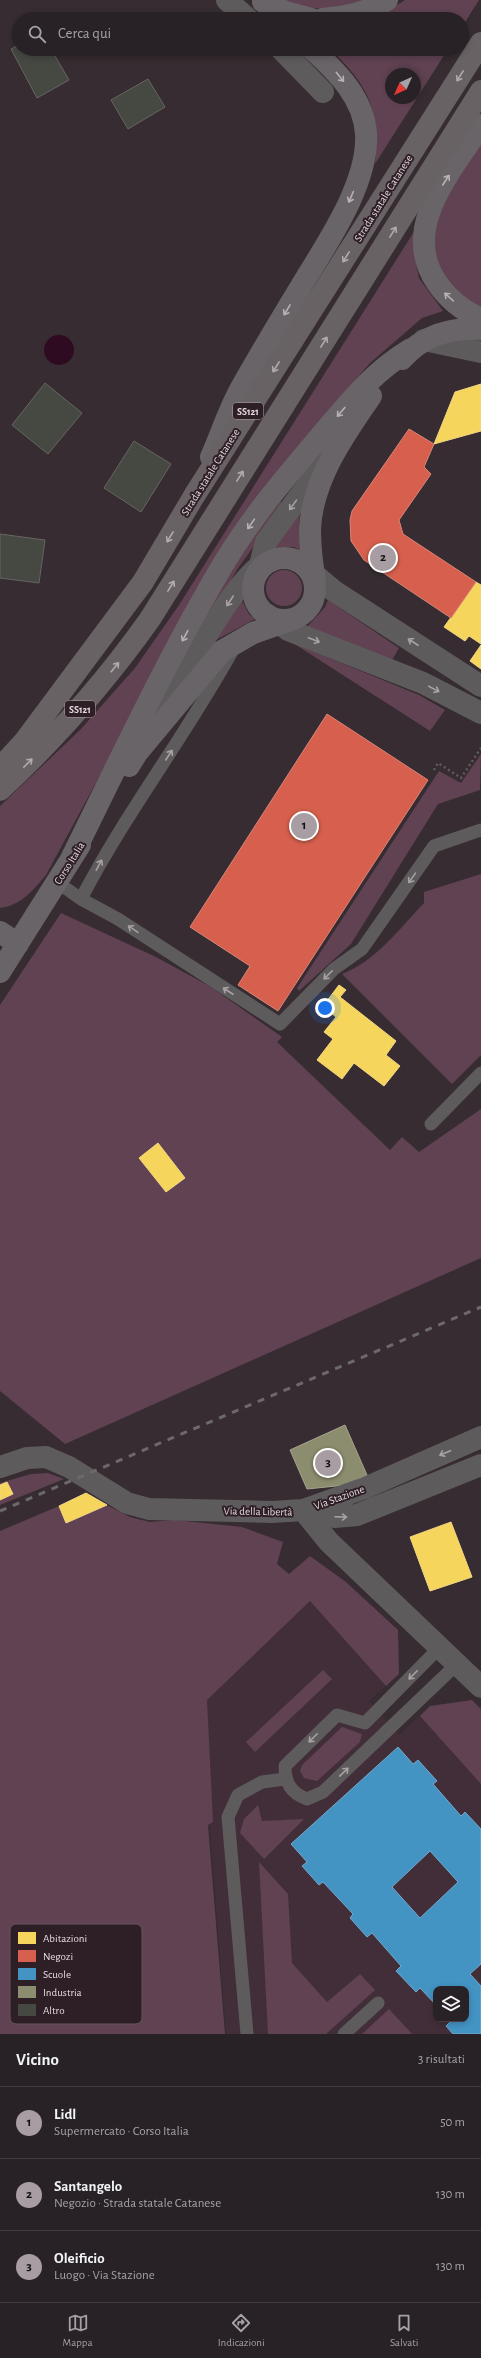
<!DOCTYPE html>
<html lang="it">
<head>
<meta charset="utf-8">
<style>
  :root { --surface:#282125; --page:#342e32; --text:#f1f3f6; --muted:#a5a3a7; --line:#443e42; --accent:#a89da3 }
  body { margin:0; font-family:"Alegreya Sans",sans-serif; background:var(--page); color:var(--text) }
  .controls { position:absolute; right:12px; bottom:12px; display:grid; overflow:hidden; border-radius:8px; box-shadow:0 2px 6px #0003 }
  .controls button { width:36px; height:36px; display:grid; place-items:center; padding:0; border:0; border-bottom:1px solid var(--line); background:var(--surface); color:var(--text); font:20px sans-serif }
  .compass { position:absolute; left:385px; top:68px; width:36px; height:36px; border-radius:50%; background:var(--surface); box-shadow:0 2px 6px #0003; rotate:225deg }
  .you { position:absolute; left:325px; top:1008px; width:14px; height:14px; margin:-10px; border:3px solid #fff; border-radius:50%; background:#1a73e8; box-shadow:0 0 0 6px #1a73e833 }
  .badge { display:grid; place-items:center; width:26px; height:26px; border-radius:50%; background:var(--accent); color:#111; font-size:13px; font-weight:700 }
  .pin { position:absolute; translate:-50% -50%; border:2px solid #fff; box-shadow:0 1px 4px #0006 }
  .list { margin:0; padding:0; list-style:none }
  h2 { display:flex; justify-content:space-between; align-items:center; height:52px; margin:0; padding:0 16px; font-size:17px }
  h2 small { font-size:13px; font-weight:400; color:var(--muted) }
  .list li { display:grid; grid-template-columns:26px 1fr auto; gap:12px; align-items:center; box-sizing:border-box; height:72px; padding:0 16px; border-top:1px solid var(--line) }
  .list b { display:block; font-size:15px; white-space:nowrap }
  .list p { margin:0; font-size:13px; white-space:nowrap; color:var(--muted) }
  .list em { font-size:13px; font-style:normal; color:var(--muted) }
  .icon { flex:none; width:22px; height:22px; fill:none; stroke:currentColor; stroke-width:2; stroke-linecap:round; stroke-linejoin:round }
  .map { position:relative; flex:none; width:481px; height:2034px; overflow:hidden }
  .search { position:absolute; background:var(--surface); box-shadow:0 2px 6px #0003; left:12px; right:12px; top:12px; height:44px; display:flex; align-items:center; gap:10px; box-sizing:border-box; padding:0 14px; border-radius:22px; color:var(--muted); font-size:15px }
  .sheet { height:268px; background:var(--surface) }
  nav { display:flex; justify-content:space-around; align-items:center; box-sizing:border-box; height:56px; border-top:1px solid var(--line); background:var(--surface); font-size:11px; color:var(--muted) }
  nav a { display:grid; justify-items:center; gap:2px }
  nav .on { color:var(--accent) }
  .map>svg:first-child { display:block }
  .built { fill:#422e39; fill-rule:evenodd }
  .green { fill:#604252; fill-rule:evenodd }
  .water { fill:#2f0b21 }
  .homes { fill:#f6d55c; stroke:#f1d684 }
  .shops { fill:#d6604d; stroke:#da8579 }
  .schools { fill:#4393c3; stroke:#74a8cc; fill-rule:evenodd }
  .industry { fill:#8c8c6e; stroke:#a7a390 }
  .building { fill:#464842; stroke:#676564 }
  .lines { fill:none; stroke-linecap:round; stroke-linejoin:round }
  .path { stroke:#605c5e; stroke-width:2.5; stroke-dasharray:2 3; stroke-linecap:butt }
  .service { stroke:#5e5b5c; stroke-width:13 }
  .minor { stroke:#5e5b5c; stroke-width:22 }
  .tertiary { stroke:#5e5b5c; stroke-width:22 }
  .secondary { stroke:#696467; stroke-width:22 }
  .primary { stroke:#686265; stroke-width:22 }
  .rail { stroke:#6d686b; stroke-width:3; stroke-dasharray:7 7; stroke-linecap:butt }
  .oneway { stroke:#b3aaaf }
  .oneway2 { stroke:#bab1b6 }
  .oneway3 { stroke:#a8a1a5 }
  .labels { text-anchor:middle; stroke-width:4; stroke-linejoin:round; paint-order:stroke }
  .shield { fill:#2e1f27; stroke:#aea2a8; stroke-width:1 }
  .shield-label { font-size:10px; font-weight:bold; fill:#e5dae0 }
  .street-label { font-size:11px; fill:#e5dae0; stroke:#2e1f27 }
  .key { fill:#2e1f27; stroke:#65575e; stroke-width:1 }
  .key-label { font-size:11px; fill:#e5dae0 }
</style>
</head>
<body>
<div class="map">
<svg width="481" height="2034" viewBox="0 0 481 2034">
  <rect width="100%" height="100%" fill="#362c31"/>
  <!-- built -->
  <path class="built" d="M 310,1556 L 346,1582 L 398,1630 L 399,1674 L 369,1701 L 399,1735 L 430,1706 L 472,1700 L 481,1709 L 481,2034 L 226,2034 L 200,1703 ZM 436,1989 L 466,1989 L 466,2019 L 436,2019 Z"/>
  <!-- green -->
  <path class="green" d="M 285,0 L 370,0 C 343,8 311,14 285,0 Z
    M 405,0 L 479,0 L 462,27 L 462,19 L 375,19 Z
    M 330,49 L 448,49 L 375,164 C 380,109 369,86 330,49 ZM 391,74 L 415,74 L 415,98 L 391,98 Z
    M 481,144 L 481,307 C 438,288 422,245 442,203 C 452,182 468,163 481,144 Z
    M 415,230 L 415,259 L 419,278 L 443,311 L 422,318 L 370,363 L 319,422 L 223,548 L 46,875 C 32,891 22,905 0,908 L 0,806 L 80,730 L 135,668 L 179,605 Z
    M 281,501 L 282,508 L 238,568 L 206,625 L 201,622 L 231,564 Z
    M 300,511 L 299,525 L 303,552 L 294,547 L 272,548 Z
    M266 588a18 18 0 1 1 36 0a18 18 0 1 1-36 0Z
    M 241,599 L 249,614 L 255,619 L 216,640 Z
    M 328,600 L 399,648 L 391,662 L 306,628 L 325,607 Z
    M 293,643 L 419,695 L 445,710 L 430,731 Z
    M 481,754 L 480,790 L 438,804 L 351,944 L 299,991 L 297,988 L 439,771 L 461,783 Z
    M 481,874 L 481,1055 L 452,1084 L 342,974 C 376,961 400,928 424,903 L 424,892 Z
    M 61,913 L 156,957 L 211,987 L 282,1037 L 277,1042 L 390,1150 L 402,1137 L 419,1152 L 481,1109 L 481,1258 L 65,1444 L 0,1391 L 0,1005 Z
    M 48,1473 L 64,1479 L 0,1505 L 0,1483 L 31,1474 Z
    M 107,1505 L 130,1517 L 150,1522 L 175,1520 L 242,1527 L 283,1542 L 277,1564 L 289,1574 L 310,1556 L 346,1582 L 398,1630 L 399,1674 L 386,1686 L 310,1601 L 207,1700 L 213,1822 L 208,1825 L 225,2034 L 0,2034 L 0,1531 L 59,1506 L 66,1522 Z
    M 323,1670 L 332,1679 L 255,1752 L 246,1742 Z
    M 472,1700 L 481,1709 L 481,1784 L 420,1716 L 430,1706 Z
    M 342,1727 L 362,1734 L 360,1742 L 317,1781 L 304,1778 L 300,1771 L 302,1765 Z
    M 258,1805 L 262,1821 L 304,1819 L 264,1859 L 240,1833 L 244,1819 Z
    M 259,1862 L 288,1894 L 292,1963 L 327,2002 L 360,1974 L 375,1990 L 326,2034 L 268,2034 Z
    M 389,2009 L 412,2034 L 362,2034 Z"/>
  <!-- water -->
  <path class="water" d="M44 350a15 15 0 1 1 30 0a15 15 0 1 1-30 0Z"/>
  <!-- homes -->
  <path class="homes" d="M 481,384 L 481,431 L 434,444 L 455,392 Z
    M 476,582 L 481,585 L 481,644 L 469,636 L 465,641 L 444,627 Z
    M 481,645 L 481,669 L 470,661 Z
    M 339,985 L 346,990 L 340,997 L 396,1041 L 386,1055 L 400,1066 L 384,1086 L 354,1063 L 342,1079 L 317,1060 L 333,1039 L 324,1032 L 336,1017 L 323,1006 Z
    M 158,1143 L 185,1178 L 166,1192 L 139,1158 Z
    M 7,1482 L 13,1494 L 0,1500 L 0,1485 Z
    M 86,1493 L 107,1505 L 66,1523 L 59,1506 Z
    M 451,1522 L 472,1577 L 430,1591 L 410,1537 Z"/>
  <!-- shops -->
  <path class="shops" d="M 409,429 L 434,444 L 424,467 L 431,474 L 399,520 L 403,534 L 476,582 L 451,618 L 364,560 L 351,541 L 350,520 L 352,511 Z
    M 327,714 L 428,780 L 278,1011 L 238,985 L 250,966 L 190,927 Z"/>
  <!-- schools -->
  <path class="schools" d="M 398,1747 L 413,1764 L 418,1760 L 437,1781 L 433,1784 L 461,1816 L 465,1812 L 481,1829 L 481,1964 L 470,1974 L 481,1986 L 481,2034 L 453,2034 L 446,2026 L 451,2021 L 449,2019 L 466,2019 L 466,1989 L 436,1989 L 436,2005 L 420,1988 L 416,1992 L 396,1971 L 401,1966 L 372,1933 L 367,1937 L 350,1918 L 353,1914 L 323,1882 L 319,1885 L 302,1866 L 307,1862 L 291,1844 ZM 430,1851 L 458,1882 L 420,1918 L 392,1887 Z"/>
  <!-- industry -->
  <path class="industry" d="M 345,1425 L 367,1475 L 346,1485 L 307,1489 L 290,1450 Z"/>
  <!-- building -->
  <path class="building" d="M 19,45 L 19,49 L 51,49 L 69,80 L 37,98 L 11,49 Z
    M 148,79 L 165,107 L 128,129 L 111,100 Z
    M 45,383 L 82,413 L 48,454 L 12,425 Z
    M 134,441 L 171,464 L 141,512 L 104,488 Z
    M 0,534 L 45,540 L 39,583 L 0,578 Z"/>
  <g class="lines">
    <!-- path -->
    <path class="path" d="M 434,770 L 438,763 L 461,778 L 481,748"/>
    <!-- service -->
    <path class="service" d="M 57,882 L 81,899 L 118,919 L 280,1024 L 334,969 L 362,949 L 434,846 L 481,830
      M 81,899 C 126,812 187,734 234,648
      M 431,1124 L 481,1073
      M 440,1647 L 365,1723 L 337,1715 L 285,1766 C 285,1783 291,1793 307,1799 L 323,1792 L 457,1664
      M 247,2034 L 228,1817 L 238,1795 L 262,1782 L 285,1779
      M 344,2034 L 378,2003"/>
    <!-- minor -->
    <path class="minor" d="M 227,0 L 248,19
      M 281,49 L 323,92
      M 424,340 L 481,352"/>
    <!-- tertiary -->
    <path class="tertiary" d="M 309,570 L 334,591 L 481,686
      M 258,572 L 266,542 L 326,460
      M 268,615 L 288,630 L 423,683 L 481,713
      M 160,715 C 178,685 237,574 265,563
      M 0,1467 L 27,1458 L 46,1457 L 69,1467 L 127,1503 L 149,1509 L 272,1512 L 303,1510 L 329,1542 L 481,1687
      M 303,1510 L 365,1488 L 481,1437
      M 304,1511 L 335,1517 L 357,1515 L 481,1465"/>
    <!-- secondary -->
    <path class="secondary" d="M 263,2 L 286,12 L 312,19
      M 322,19 C 346,17 367,13 387,0
      M 481,125 C 452,171 399,228 437,283 C 448,299 463,311 481,319
      M 402,359 C 422,336 451,327 481,329
      M 211,457 C 221,435 229,409 241,388 C 260,354 280,321 300,288 C 325,246 369,184 366,134 C 364,98 337,72 312,49
      M253 589a31 31 0 1 1 62 0a31 31 0 1 1-62 0Z
      M 315,581 C 312,564 310,546 310,529 C 312,480 344,435 371,396
      M 129,766 L 137,753 L 222,651 L 253,633 L 293,619
      M 72,857 C 121,758 168,657 224,563 C 251,518 285,478 318,439 C 348,404 371,373 411,349
      M 0,932 L 18,944
      M 0,972 L 80,845"/>
    <!-- primary -->
    <path class="primary" d="M 0,768 L 24,742 L 143,582 L 194,496 L 481,43
      M 0,790 C 56,738 106,681 150,619 L 481,91"/>
    <!-- rail -->
    <path class="rail" d="M 0,1511 L 481,1307"/>
  </g>
  <!-- one-way arrows -->
  <defs><path id="oneway-shaft" d="M-6 0H5M1.5-3L5.5 0L1.5 3" fill="none" stroke-width="1.6" stroke-linecap="round" stroke-linejoin="round"/></defs>
  <g class="oneway">
    <use href="#oneway-shaft" transform="translate(460 76) rotate(122)"/>
    <use href="#oneway-shaft" transform="translate(393 232) rotate(-58)"/>
    <use href="#oneway-shaft" transform="translate(346 257) rotate(122)"/>
    <use href="#oneway-shaft" transform="translate(324 342) rotate(-58)"/>
    <use href="#oneway-shaft" transform="translate(276 367) rotate(122)"/>
    <use href="#oneway-shaft" transform="translate(240 476) rotate(-58)"/>
    <use href="#oneway-shaft" transform="translate(170 537) rotate(121)"/>
    <use href="#oneway-shaft" transform="translate(171 586) rotate(-58)"/>
    <use href="#oneway-shaft" transform="translate(115 667) rotate(-51)"/>
    <use href="#oneway-shaft" transform="translate(28 763) rotate(-45)"/>
  </g>
  <g class="oneway2">
    <use href="#oneway-shaft" transform="translate(340 77) rotate(51)"/>
    <use href="#oneway-shaft" transform="translate(446 180) rotate(-57)"/>
    <use href="#oneway-shaft" transform="translate(351 197) rotate(113)"/>
    <use href="#oneway-shaft" transform="translate(449 297) rotate(-138)"/>
    <use href="#oneway-shaft" transform="translate(287 310) rotate(121)"/>
    <use href="#oneway-shaft" transform="translate(341 412) rotate(130)"/>
    <use href="#oneway-shaft" transform="translate(251 524) rotate(125)"/>
    <use href="#oneway-shaft" transform="translate(185 636) rotate(118)"/>
  </g>
  <g class="oneway3">
    <use href="#oneway-shaft" transform="translate(293 505) rotate(126)"/>
    <use href="#oneway-shaft" transform="translate(230 601) rotate(123)"/>
    <use href="#oneway-shaft" transform="translate(314 640) rotate(21)"/>
    <use href="#oneway-shaft" transform="translate(413 642) rotate(-147)"/>
    <use href="#oneway-shaft" transform="translate(434 689) rotate(28)"/>
    <use href="#oneway-shaft" transform="translate(169 755) rotate(-57)"/>
    <use href="#oneway-shaft" transform="translate(99 865) rotate(-62)"/>
    <use href="#oneway-shaft" transform="translate(412 878) rotate(125)"/>
    <use href="#oneway-shaft" transform="translate(133 929) rotate(-146)"/>
    <use href="#oneway-shaft" transform="translate(328 975) rotate(135)"/>
    <use href="#oneway-shaft" transform="translate(228 991) rotate(-147)"/>
    <use href="#oneway-shaft" transform="translate(445 1453) rotate(157)"/>
    <use href="#oneway-shaft" transform="translate(341 1517) rotate(2)"/>
    <use href="#oneway-shaft" transform="translate(413 1675) rotate(135)"/>
    <use href="#oneway-shaft" transform="translate(313 1738) rotate(135)"/>
    <use href="#oneway-shaft" transform="translate(344 1772) rotate(-44)"/>
  </g>
  <g class="labels">
    <!-- shield labels -->
    <g class="shield">
      <rect x="233" y="403" width="30" height="16" rx="3"/>
      <rect x="65" y="701" width="30" height="16" rx="3"/>
    </g>
    <g class="shield-label">
      <text x="248" y="415">SS121</text>
      <text x="80" y="713">SS121</text>
    </g>
    <!-- street labels -->
    <g class="street-label">
      <text transform="translate(383 198) rotate(-58)" y="4">Strada statale Catanese</text>
      <text transform="translate(210 472) rotate(-58)" y="4">Strada statale Catanese</text>
      <text transform="translate(69 863) rotate(-58)" y="4">Corso Italia</text>
      <text transform="translate(339 1497) rotate(-20)" y="4">Via Stazione</text>
      <text transform="translate(258 1511) rotate(1)" y="4">Via della Libertà</text>
    </g>
  </g>
  <!-- legend -->
  <rect x="10" y="1924" width="132" height="100" rx="6" class="key"/>
  <rect x="18" y="1932" width="18" height="12" fill="#f6d55c"/>
  <rect x="18" y="1950" width="18" height="12" fill="#d6604d"/>
  <rect x="18" y="1968" width="18" height="12" fill="#4393c3"/>
  <rect x="18" y="1986" width="18" height="12" fill="#8c8c6e"/>
  <rect x="18" y="2004" width="18" height="12" fill="#464842"/>
  <g class="key-label">
    <text x="43" y="1942">Abitazioni</text>
    <text x="43" y="1960">Negozi</text>
    <text x="43" y="1978">Scuole</text>
    <text x="43" y="1996">Industria</text>
    <text x="43" y="2014">Altro</text>
  </g>
</svg>
<div class="controls">
<button><svg class="icon" aria-label="layers" viewBox="0 0 24 24"><path d="M12 4l9 5-9 5-9-5zM3 14l9 5 9-5"/></svg></button>
</div>
<svg class="compass" viewBox="-18 -18 36 36"><path d="M0-13l5 13h-10z" fill="#e53935"/><path d="M0 13l5-13h-10z" fill="#a5a3a7"/></svg>
<div class="you"></div>
<div class="pin badge" style="left:304px;top:826px">1</div>
<div class="pin badge" style="left:383px;top:558px">2</div>
<div class="pin badge" style="left:328px;top:1463px">3</div>
<div class="search"><svg class="icon" aria-label="search" viewBox="0 0 24 24"><circle cx="10" cy="10" r="6"/><path d="M15 15l6 6"/></svg>Cerca qui</div>
</div>
<section class="sheet">
<h2>Vicino<small>3 risultati</small></h2>
<ul class="list">
<li><span class="badge">1</span><div><b>Lidl</b><p>Supermercato · Corso Italia</p></div><em>50 m</em></li>
<li><span class="badge">2</span><div><b>Santangelo</b><p>Negozio · Strada statale Catanese</p></div><em>130 m</em></li>
<li><span class="badge">3</span><div><b>Oleificio</b><p>Luogo · Via Stazione</p></div><em>130 m</em></li>
</ul>
</section>
<nav>
<a class="on"><svg class="icon" aria-label="map" viewBox="0 0 24 24"><path d="M3 6l6-2 6 2 6-2v14l-6 2-6-2-6 2zM9 4v14M15 6v14"/></svg>Mappa</a>
<a><svg class="icon" aria-label="directions" viewBox="0 0 24 24"><path d="M12 3l9 9-9 9-9-9zM9 14v-3h6M13 9l2 2-2 2"/></svg>Indicazioni</a>
<a><svg class="icon" aria-label="saved" viewBox="0 0 24 24"><path d="M7 4h10v16l-5-4-5 4z"/></svg>Salvati</a>
</nav>
</body>
</html>
